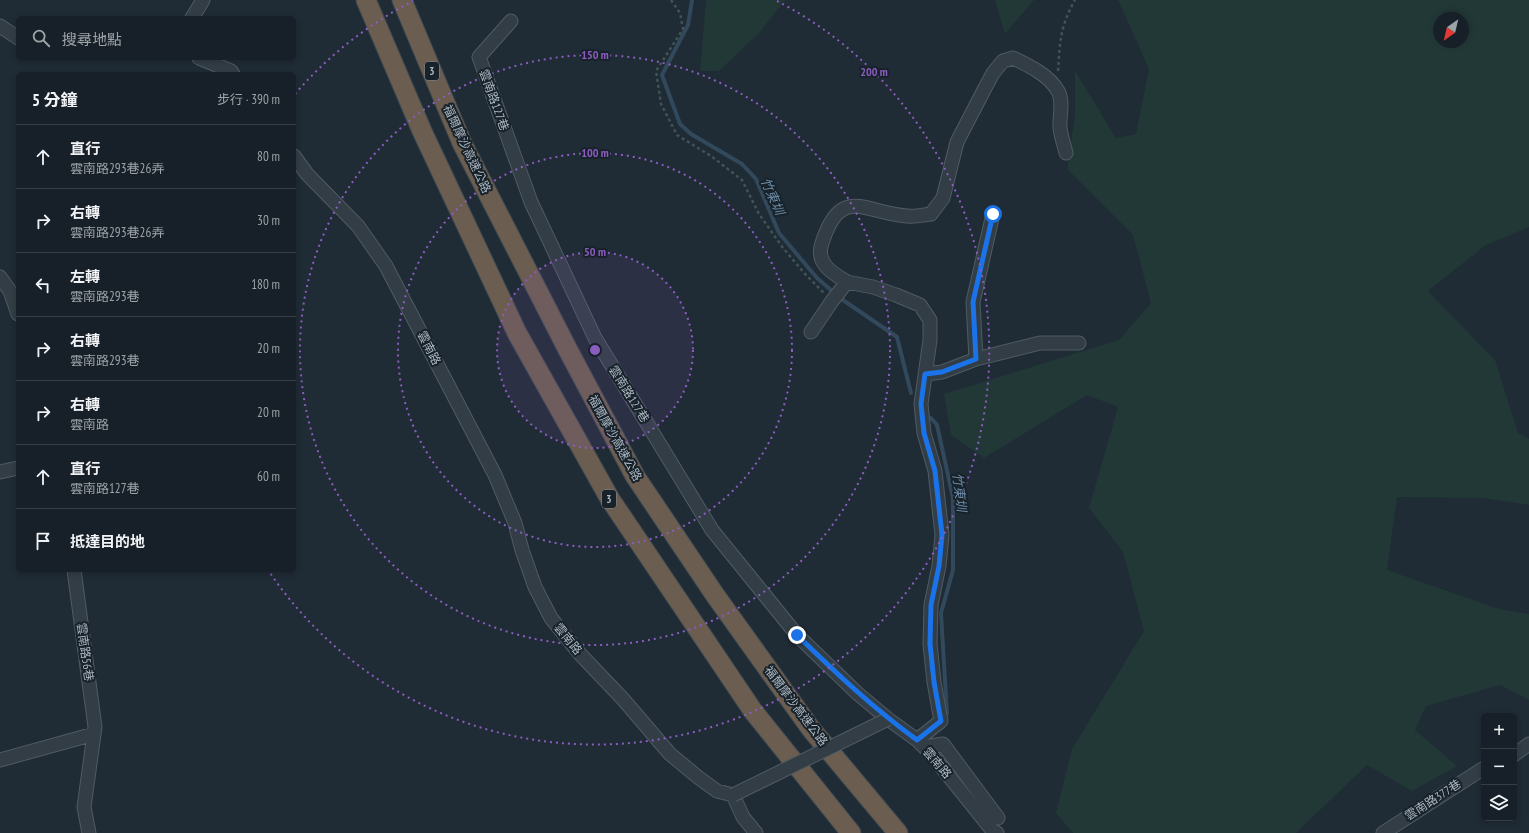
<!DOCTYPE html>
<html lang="zh-TW">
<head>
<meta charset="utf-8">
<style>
  :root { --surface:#172028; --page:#242d34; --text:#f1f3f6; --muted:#9ea3a8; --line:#363e45 }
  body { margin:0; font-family:"PT Sans Narrow","Noto Sans TC",sans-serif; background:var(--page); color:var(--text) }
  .controls { position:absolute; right:12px; bottom:12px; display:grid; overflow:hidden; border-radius:6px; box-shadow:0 2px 6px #0003 }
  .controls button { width:36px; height:36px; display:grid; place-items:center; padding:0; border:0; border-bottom:1px solid var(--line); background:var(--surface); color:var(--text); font:20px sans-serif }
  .compass { position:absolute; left:1433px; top:12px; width:36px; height:36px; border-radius:50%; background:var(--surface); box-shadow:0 2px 6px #0003; rotate:214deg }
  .stop { position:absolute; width:12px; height:12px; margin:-9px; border:3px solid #1a73e8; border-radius:50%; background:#fff }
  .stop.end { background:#1a73e8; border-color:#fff; box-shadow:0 1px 4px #0008 }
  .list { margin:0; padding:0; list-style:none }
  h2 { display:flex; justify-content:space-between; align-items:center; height:52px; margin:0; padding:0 16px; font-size:17px }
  h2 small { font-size:13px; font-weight:400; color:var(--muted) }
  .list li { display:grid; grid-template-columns:26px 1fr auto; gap:12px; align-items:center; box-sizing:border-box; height:64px; padding:0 16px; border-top:1px solid var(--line) }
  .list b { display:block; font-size:15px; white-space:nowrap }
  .list p { margin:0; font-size:13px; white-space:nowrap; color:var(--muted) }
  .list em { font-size:13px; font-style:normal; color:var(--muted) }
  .icon { flex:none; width:22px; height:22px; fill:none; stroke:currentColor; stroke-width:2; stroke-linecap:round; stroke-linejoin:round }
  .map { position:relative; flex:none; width:1529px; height:833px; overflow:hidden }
  .search { position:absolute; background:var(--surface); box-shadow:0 2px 6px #0003; left:16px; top:16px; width:280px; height:44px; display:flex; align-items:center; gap:10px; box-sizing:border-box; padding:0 14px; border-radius:6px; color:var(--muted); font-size:15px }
  .panel { position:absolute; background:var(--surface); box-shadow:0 2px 6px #0003; left:16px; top:72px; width:280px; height:500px; border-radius:6px }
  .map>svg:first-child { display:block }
  .green { fill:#223837; fill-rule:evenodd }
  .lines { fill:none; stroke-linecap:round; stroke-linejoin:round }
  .stream { stroke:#32495c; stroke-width:4 }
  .minor-casing { stroke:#505b64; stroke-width:15 }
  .highway-casing { stroke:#3d4850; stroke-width:21 }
  .path { stroke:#405455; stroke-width:2.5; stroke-dasharray:3 3; stroke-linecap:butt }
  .minor { stroke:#323d45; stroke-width:13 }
  .highway { stroke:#6b5d4f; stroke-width:19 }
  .minor-bridge-casing { stroke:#505b64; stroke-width:15; stroke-linecap:butt }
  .minor-bridge { stroke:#323d45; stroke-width:13 }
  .route { stroke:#1a73e8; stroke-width:5 }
  .ring { fill:none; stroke:#8c5dc0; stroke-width:2; stroke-dasharray:2 4 }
  .labels { text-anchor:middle; stroke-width:4; stroke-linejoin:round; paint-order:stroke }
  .shield { fill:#18222a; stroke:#808b95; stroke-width:1 }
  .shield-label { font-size:11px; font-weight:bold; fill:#acb8c3 }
  .street-label { font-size:12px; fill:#acb8c3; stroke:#18222a }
  .water-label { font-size:13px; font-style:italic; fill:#6d8ca7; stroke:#18222a }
  .centre { fill:#8c5dc0; stroke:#18222a; stroke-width:2 }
  .ring-label { font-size:12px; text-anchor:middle; font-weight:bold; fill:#8c5dc0; stroke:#18222a; stroke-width:4; stroke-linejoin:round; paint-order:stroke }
</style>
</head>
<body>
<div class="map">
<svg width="1529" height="833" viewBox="0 0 1529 833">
  <rect width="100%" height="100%" fill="#1f2b35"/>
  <!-- green -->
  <path class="green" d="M 706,0 L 785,0 L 759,33 L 719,71 L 700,71 Z
    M 995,0 L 1034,0 L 1005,34 Z
    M 1118,0 L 1529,0 L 1529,227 L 1486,245 L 1428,291 L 1495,360 L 1518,433 L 1529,439 L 1529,505 L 1483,498 L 1397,497 L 1387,570 L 1499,609 L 1529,614 L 1529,700 L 1500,685 L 1426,706 L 1415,730 L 1457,766 L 1412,791 L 1367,765 L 1296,833 L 1073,833 L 1056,813 L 1072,749 L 1144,631 L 1123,552 L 1089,508 L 1118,407 L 1087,395 L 984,458 L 951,435 L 944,394 L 1119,340 L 1151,303 L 1133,235 L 1067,169 L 1075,115 L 1075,71 L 1116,138 L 1136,134 L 1149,69 ZM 1439,18 L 1463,18 L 1463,42 L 1439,42 Z"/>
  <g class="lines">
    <!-- stream -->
    <path class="stream" d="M 692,0 L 688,25 L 662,75 L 680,124 L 691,134 L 742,164 L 756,179 L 779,233 L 817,278 L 840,298 L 897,337 L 911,393
      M 931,418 L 937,425 L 953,498 L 953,570 L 941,613 L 947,714"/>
    <defs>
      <path id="minor" d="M 192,18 L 203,0
        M 511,21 L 479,57 L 531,202 L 595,338 L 712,530 L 797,635 L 857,693 L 888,719 L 917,740 L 931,754 L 992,830 L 997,833
        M 0,26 L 18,38
        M 199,58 L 231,71 L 233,74
        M 294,156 L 307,174 L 358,226 L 386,266 L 495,475 L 515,523 L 522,550 L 535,587 L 551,618 L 580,654 L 622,698 L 670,754 L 699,778 L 717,791 L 733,795 L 743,817 L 756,833
        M 0,277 L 10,291 L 18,314
        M 847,282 C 832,273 815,263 822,243 C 841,184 864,213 907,216 C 915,217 923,215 931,214 L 943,198 L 957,142 L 985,88 L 993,73 L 1003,61 L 1013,58 C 1028,65 1049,75 1058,91 C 1064,102 1059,117 1060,128 C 1061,136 1064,145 1066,153
        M 811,332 L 832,301 L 847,282 L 873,287 L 896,295 L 920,305 L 930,320 L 930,340 L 921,404 L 924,433 L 935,471 L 942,535 L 939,566 L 931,605 L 930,644 L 934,682 L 941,721 L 917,740
        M 976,359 L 973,302 L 993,214
        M 925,374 L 942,372 L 976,359 L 1040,343 L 1079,343
        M 0,472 L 18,468
        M 74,570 L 95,727 L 84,807 L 89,833
        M 924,747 L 943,744 L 998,818
        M 1514,755 L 1529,744
        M 0,760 L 94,734
        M 1383,833 L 1484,768"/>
      <path id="highway" d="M 366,0 L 422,131 L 517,333 L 610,499 L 753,711 L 851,833
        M 402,0 L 462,143 L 568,350 L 635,476 L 715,595 L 811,729 L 898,833"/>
    </defs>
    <!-- minor casing -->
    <use href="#minor" class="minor-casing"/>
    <!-- highway casing -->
    <use href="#highway" class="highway-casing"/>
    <!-- path -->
    <path class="path" d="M 671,0 L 680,13 L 683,29 L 656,71 L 661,104 L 677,135 L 711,156 L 742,180 L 759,214 L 783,248 L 805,274 L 824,293
      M 1058,71 C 1060,41 1060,27 1075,0"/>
    <!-- minor -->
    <use href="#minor" class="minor"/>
    <!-- highway -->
    <use href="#highway" class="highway"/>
    <defs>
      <path id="minor-bridge" d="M 733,795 L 888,719"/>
    </defs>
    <!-- minor-bridge casing -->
    <use href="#minor-bridge" class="minor-bridge-casing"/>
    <!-- minor-bridge -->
    <use href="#minor-bridge" class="minor-bridge"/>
  </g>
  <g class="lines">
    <!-- route -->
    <path class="route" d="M 797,635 C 836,673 873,708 917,740 L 941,721 L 934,682 L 930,644 L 931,605 L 939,566 L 942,535 L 935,471 L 924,433 L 921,404 L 925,374 L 942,372 L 976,359 L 973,302 L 993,214"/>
  </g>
  <!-- distance rings -->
  <circle cx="595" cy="350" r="98" fill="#8c5dc0" fill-opacity=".12"/>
  <g class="ring">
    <circle cx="595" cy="350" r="98"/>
    <circle cx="595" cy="350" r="197"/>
    <circle cx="595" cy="350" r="295"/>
    <path d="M295 94A394 394 0 0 1 413 1M777 1A394 394 0 1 1 268 570"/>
  </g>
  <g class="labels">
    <!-- shield labels -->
    <g class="shield">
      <rect x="425" y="62" width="14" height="18" rx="3"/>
      <rect x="602" y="490" width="14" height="18" rx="3"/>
    </g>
    <g class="shield-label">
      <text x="432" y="75">3</text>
      <text x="609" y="503">3</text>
    </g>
    <!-- street labels -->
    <g class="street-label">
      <text transform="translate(494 100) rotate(70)" y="4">雲南路127巷</text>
      <text transform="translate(467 149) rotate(65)" y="4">福爾摩沙高速公路</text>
      <text transform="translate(429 348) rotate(63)" y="4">雲南路</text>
      <text transform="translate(629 394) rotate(58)" y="4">雲南路127巷</text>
      <text transform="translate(615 438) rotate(61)" y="4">福爾摩沙高速公路</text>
      <text transform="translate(568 639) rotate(51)" y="4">雲南路</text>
      <text transform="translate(85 652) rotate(82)" y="4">雲南路56巷</text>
      <text transform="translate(796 706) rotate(53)" y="4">福爾摩沙高速公路</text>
      <text transform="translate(937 763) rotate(49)" y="4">雲南路</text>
      <text transform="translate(1433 800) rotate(-33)" y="4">雲南路377巷</text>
    </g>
    <!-- water labels -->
    <g class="water-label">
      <text transform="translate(773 196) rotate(66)" y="5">竹東圳</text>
      <text transform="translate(960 492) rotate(83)" y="5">竹東圳</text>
    </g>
  </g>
  <circle cx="595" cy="350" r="6" class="centre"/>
  <g class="ring-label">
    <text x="595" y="59">150 m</text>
    <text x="874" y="76">200 m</text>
    <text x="595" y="157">100 m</text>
    <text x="595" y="256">50 m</text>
  </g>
</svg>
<div class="controls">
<button>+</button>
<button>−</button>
<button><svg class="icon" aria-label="layers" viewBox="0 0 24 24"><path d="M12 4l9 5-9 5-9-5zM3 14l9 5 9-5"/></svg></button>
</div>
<svg class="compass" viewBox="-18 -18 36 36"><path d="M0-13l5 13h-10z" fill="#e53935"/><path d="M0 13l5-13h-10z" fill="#9ea3a8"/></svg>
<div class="stop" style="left:993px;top:214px"></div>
<div class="stop end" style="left:797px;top:635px"></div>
<div class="search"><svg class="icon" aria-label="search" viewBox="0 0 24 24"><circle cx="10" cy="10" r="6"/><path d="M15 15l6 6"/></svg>搜尋地點</div>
<section class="panel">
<h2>5 分鐘<small>步行 · 390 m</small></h2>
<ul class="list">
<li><svg class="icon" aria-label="ahead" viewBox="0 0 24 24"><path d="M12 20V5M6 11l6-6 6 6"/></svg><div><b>直行</b><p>雲南路293巷26弄</p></div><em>80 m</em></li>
<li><svg class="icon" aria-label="right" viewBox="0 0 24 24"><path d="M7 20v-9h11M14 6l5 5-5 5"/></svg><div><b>右轉</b><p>雲南路293巷26弄</p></div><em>30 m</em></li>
<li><svg class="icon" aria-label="left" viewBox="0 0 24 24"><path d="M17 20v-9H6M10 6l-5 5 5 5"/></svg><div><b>左轉</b><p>雲南路293巷</p></div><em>180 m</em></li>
<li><svg class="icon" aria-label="right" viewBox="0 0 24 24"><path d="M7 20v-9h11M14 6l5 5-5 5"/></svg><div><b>右轉</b><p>雲南路293巷</p></div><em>20 m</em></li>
<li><svg class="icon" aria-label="right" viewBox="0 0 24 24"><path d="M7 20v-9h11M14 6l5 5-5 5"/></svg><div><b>右轉</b><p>雲南路</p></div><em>20 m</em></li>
<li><svg class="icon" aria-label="ahead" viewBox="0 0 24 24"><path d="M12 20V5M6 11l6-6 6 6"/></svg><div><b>直行</b><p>雲南路127巷</p></div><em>60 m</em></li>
<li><svg class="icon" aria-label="arrive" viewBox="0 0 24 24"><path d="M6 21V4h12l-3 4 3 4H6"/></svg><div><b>抵達目的地</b></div></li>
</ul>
</section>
</div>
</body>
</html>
